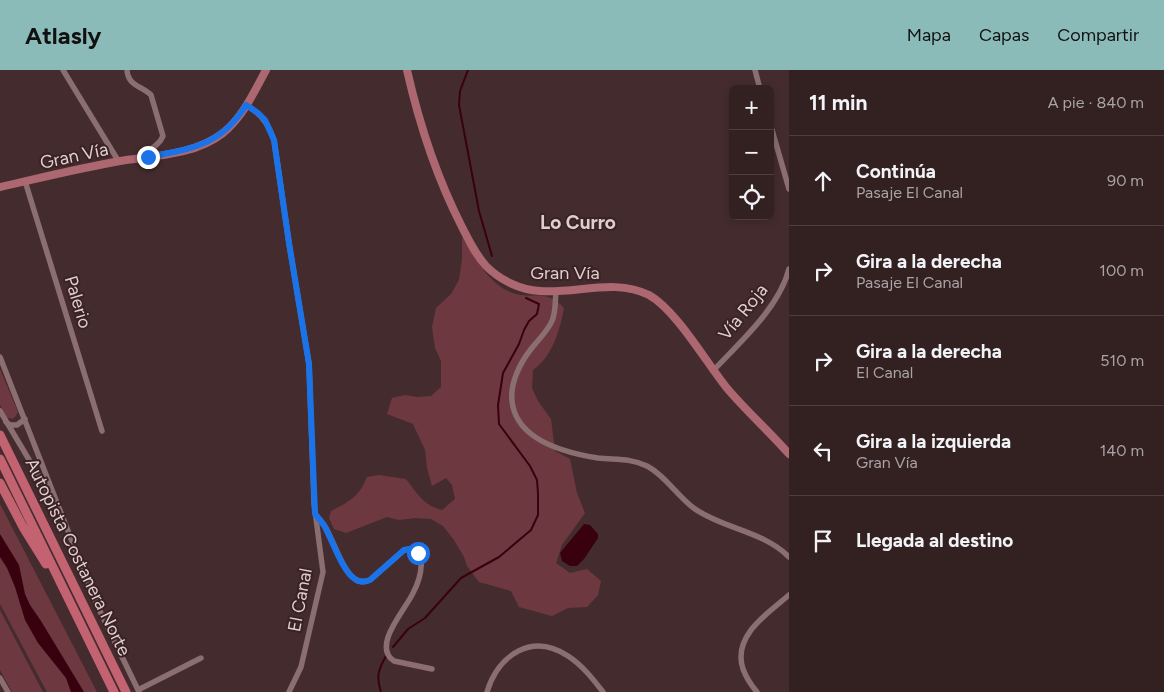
<!DOCTYPE html>
<html lang="es">
<head>
<meta charset="utf-8">
<style>
  :root { --surface:#332122; --page:#3b292a; --text:#f1f3f6; --muted:#a9a3a5; --line:#4e3e40; --accent:#8bbbb9 }
  body { margin:0; font-family:Figtree,sans-serif; background:var(--page); color:var(--text) }
  .controls { position:absolute; right:15px; top:15px; display:grid; overflow:hidden; border-radius:8px; box-shadow:0 2px 8px #0003 }
  .controls button { width:45px; height:45px; display:grid; place-items:center; padding:0; border:0; border-bottom:1px solid var(--line); background:var(--surface); color:var(--text); font:25px sans-serif }
  .stop { position:absolute; width:15px; height:15px; margin:-11px; border:4px solid #1a73e8; border-radius:50%; background:#fff }
  .stop.end { background:#1a73e8; border-color:#fff; box-shadow:0 1px 5px #0008 }
  .list { margin:0; padding:0; list-style:none }
  h2 { display:flex; justify-content:space-between; align-items:center; height:65px; margin:0; padding:0 20px; font-size:21px }
  h2 small { font-size:16px; font-weight:400; color:var(--muted) }
  .list li { display:grid; grid-template-columns:32px 1fr auto; gap:15px; align-items:center; box-sizing:border-box; height:90px; padding:0 20px; border-top:1px solid var(--line) }
  .list b { display:block; font-size:19px; white-space:nowrap }
  .list p { margin:0; font-size:16px; white-space:nowrap; color:var(--muted) }
  .list em { font-size:16px; font-style:normal; color:var(--muted) }
  .icon { flex:none; width:28px; height:28px; fill:none; stroke:currentColor; stroke-width:2; stroke-linecap:round; stroke-linejoin:round }
  .map { position:relative; flex:none; width:789px; height:622px; overflow:hidden }
  header { display:flex; align-items:center; gap:30px; box-sizing:border-box; height:70px; padding:0 25px; background:var(--accent); color:#111 }
  header strong { font-size:24px }
  nav { display:flex; gap:28px; margin-inline-start:auto; font-size:18px }
  main { display:flex }
  aside { flex:1; background:var(--surface) }
  .map>svg:first-child { display:block }
  .green { fill:#6e3840 }
  .water { fill:#39000e }
  .lines { fill:none; stroke-linecap:round; stroke-linejoin:round }
  .stream { stroke:#39000e; stroke-width:2 }
  .minor { stroke:#8a6e70; stroke-width:5.5 }
  .major { stroke:#ac6771; stroke-width:8 }
  .highway { stroke:#c36271; stroke-width:9 }
  .route { stroke:#1a73e8; stroke-width:6 }
  .labels { text-anchor:middle; stroke-width:4; stroke-linejoin:round; paint-order:stroke }
  .street-label { font-size:18px; fill:#dfced0; stroke:#3a2225 }
  .neighbourhood-label { font-size:19px; font-weight:bold; fill:#dfced0; stroke:#3a2225 }
</style>
</head>
<body>
<header>
<strong>Atlasly</strong>
<nav><a>Mapa</a><a>Capas</a><a>Compartir</a></nav>
</header>
<main>
<div class="map">
<svg width="789" height="622" viewBox="0 0 789 622">
  <rect width="100%" height="100%" fill="#442c2e"/>
  <!-- green -->
  <path class="green" d="M 462,167 C 475,187 487,212 510,222 C 532,231 546,217 564,238 C 560,260 552,287 533,300 L 532,318 L 538,331 L 551,349 L 555,381 L 570,389 L 577,423 L 585,443 L 562,475 L 556,493 L 570,503 L 587,499 L 601,511 L 598,525 L 587,537 L 568,538 L 552,546 L 519,537 L 511,521 L 479,512 L 467,496 L 464,487 L 454,470 L 443,456 L 431,449 L 415,448 L 399,450 L 387,447 L 346,463 L 334,459 L 329,448 L 331,441 C 350,431 359,427 367,407 L 379,405 L 406,409 C 417,423 424,436 442,440 L 455,429 L 452,415 L 446,408 L 432,416 L 427,398 L 425,380 L 413,354 L 387,344 L 392,328 L 405,325 L 417,327 L 431,326 L 441,317 L 441,291 L 435,278 L 432,257 L 436,238 L 451,224 L 459,210 L 462,189 Z
    M 0,299 L 18,342 L 15,347 L 12,349 L 6,347 L 0,335 Z
    M 0,434 L 97,622 L 47,622 L 0,534 Z
    M 0,540 L 43,622 L 12,622 L 0,600 Z"/>
  <!-- water -->
  <path class="water" d="M 584,454 L 590,455 L 598,464 L 598,468 L 584,489 L 577,496 L 570,496 L 562,491 L 560,483 Z
    M 0,464 L 19,495 L 25,524 L 30,535 L 41,551 L 84,622 L 71,622 L 66,608 L 38,573 L 25,550 L 15,517 L 7,498 L 0,487 Z"/>
  <g class="lines">
    <!-- stream -->
    <path class="stream" d="M 468,0 L 460,21 L 459,35 L 479,141 L 492,186
      M 393,577 L 408,559 L 425,548 L 461,508 L 499,487 L 531,460 L 538,445 L 538,424 L 537,410 L 530,396 L 499,354 L 498,335 L 503,303 L 519,274 L 524,260 L 529,251 L 537,244 L 539,234 L 526,228
      M 381,622 C 376,607 378,600 386,586"/>
    <!-- minor -->
    <path class="minor" d="M 63,0 L 119,92
      M 127,0 C 128,16 142,16 151,25 L 163,66 C 159,77 145,81 137,89
      M 755,0 L 760,19
      M 246,35 C 261,43 269,54 274,70 L 289,173 L 309,294 L 314,433 L 323,502 L 301,597 L 289,622
      M 770,53 L 789,119
      M 25,111 L 102,361
      M 556,221 C 555,231 556,242 552,251 C 547,262 538,270 531,279 C 520,293 510,313 512,331 C 516,370 566,383 598,388 C 615,390 631,388 647,396 C 666,406 677,426 695,439 C 724,459 763,461 789,487
      M 0,287 L 97,535 L 139,622
      M 713,301 C 740,272 779,238 789,199
      M 0,341 L 56,435
      M 6,352 L 10,355 L 17,355 L 25,349
      M 317,446 C 319,449 322,452 324,455 C 333,468 342,501 355,509 C 360,513 365,512 370,510 L 404,480 C 431,474 420,510 413,523 C 406,539 371,576 394,591 L 432,599
      M 0,608 L 8,622
      M 138,620 L 201,588
      M 487,622 C 498,585 532,562 568,586 C 582,595 593,609 603,622
      M 757,622 C 751,615 746,607 743,599 C 732,566 768,543 789,525"/>
    <!-- major -->
    <path class="major" d="M 407,0 C 419,53 437,108 462,157 C 469,171 476,185 486,196 C 500,210 520,220 540,221 C 576,224 615,208 649,225 C 676,240 706,292 726,317 C 746,341 769,361 789,384
      M 0,117 C 40,108 80,98 120,91 C 154,86 195,85 223,63 C 243,47 254,22 266,0"/>
    <!-- highway -->
    <path class="highway" d="M 0,365 L 126,622
      M 0,389 L 114,622
      M 0,413 L 23,457 L 46,494"/>
  </g>
  <g class="lines">
    <!-- route -->
    <path class="route" d="M 148,87 C 190,79 221,76 246,35 L 258,43 L 265,50 L 274,70 L 289,173 L 309,294 L 315,444 C 318,448 322,452 325,457 C 332,470 343,502 355,509 C 360,513 365,512 370,510 L 404,480 L 410,479 L 418,483"/>
  </g>
  <g class="labels">
    <!-- street labels -->
    <g class="street-label">
      <text transform="translate(74 86) rotate(-12)" y="6">Gran Vía</text>
      <text x="565" y="209">Gran Vía</text>
      <text transform="translate(78 232) rotate(73)" y="6">Palerio</text>
      <text transform="translate(743 242) rotate(-51)" y="6">Vía Roja</text>
      <text transform="translate(78 487) rotate(64)" y="6">Autopista Costanera Norte</text>
      <text transform="translate(300 530) rotate(-79)" y="6">El Canal</text>
    </g>
    <!-- neighbourhood labels -->
    <g class="neighbourhood-label">
      <text x="578" y="159">Lo Curro</text>
    </g>
  </g>
</svg>
<div class="controls">
<button>+</button>
<button>−</button>
<button><svg class="icon" aria-label="locate" viewBox="0 0 24 24"><circle cx="12" cy="12" r="6"/><path d="M12 2v4M12 18v4M2 12h4M18 12h4"/></svg></button>
</div>
<div class="stop" style="left:418px;top:483px"></div>
<div class="stop end" style="left:148px;top:87px"></div>
</div>
<aside>
<h2>11 min<small>A pie · 840 m</small></h2>
<ul class="list">
<li><svg class="icon" aria-label="ahead" viewBox="0 0 24 24"><path d="M12 20V5M6 11l6-6 6 6"/></svg><div><b>Continúa</b><p>Pasaje El Canal</p></div><em>90 m</em></li>
<li><svg class="icon" aria-label="right" viewBox="0 0 24 24"><path d="M7 20v-9h11M14 6l5 5-5 5"/></svg><div><b>Gira a la derecha</b><p>Pasaje El Canal</p></div><em>100 m</em></li>
<li><svg class="icon" aria-label="right" viewBox="0 0 24 24"><path d="M7 20v-9h11M14 6l5 5-5 5"/></svg><div><b>Gira a la derecha</b><p>El Canal</p></div><em>510 m</em></li>
<li><svg class="icon" aria-label="left" viewBox="0 0 24 24"><path d="M17 20v-9H6M10 6l-5 5 5 5"/></svg><div><b>Gira a la izquierda</b><p>Gran Vía</p></div><em>140 m</em></li>
<li><svg class="icon" aria-label="arrive" viewBox="0 0 24 24"><path d="M6 21V4h12l-3 4 3 4H6"/></svg><div><b>Llegada al destino</b></div></li>
</ul>
</aside>
</main>
</body>
</html>
